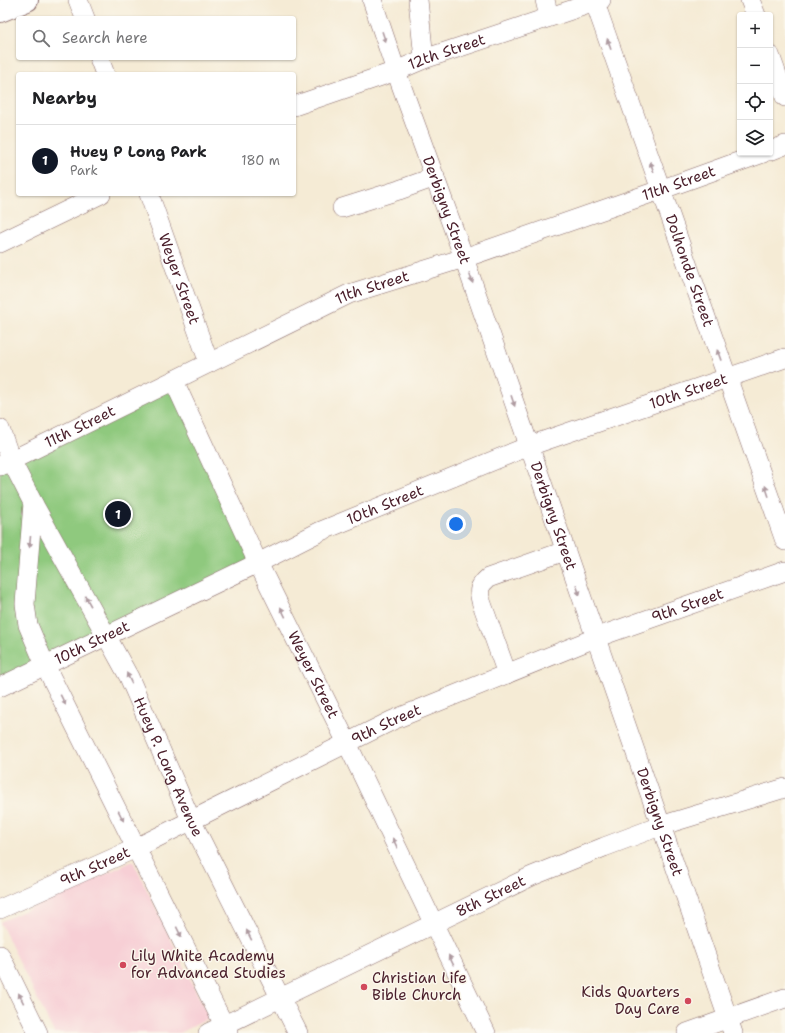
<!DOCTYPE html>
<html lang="en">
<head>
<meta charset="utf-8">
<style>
  :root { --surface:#fff; --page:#f2f2f2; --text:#202124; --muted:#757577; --line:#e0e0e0; --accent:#111827 }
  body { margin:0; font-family:"Shantell Sans",sans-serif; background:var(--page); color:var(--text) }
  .controls { position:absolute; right:12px; top:12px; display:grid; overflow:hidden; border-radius:4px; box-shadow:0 1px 3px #0004 }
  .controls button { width:36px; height:36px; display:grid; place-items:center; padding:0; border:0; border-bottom:1px solid var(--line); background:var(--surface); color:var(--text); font:20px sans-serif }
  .you { position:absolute; left:456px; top:524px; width:14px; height:14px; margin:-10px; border:3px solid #fff; border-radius:50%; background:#1a73e8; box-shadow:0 0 0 6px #1a73e833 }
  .badge { display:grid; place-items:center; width:26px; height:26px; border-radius:50%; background:var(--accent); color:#fff; font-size:13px; font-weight:700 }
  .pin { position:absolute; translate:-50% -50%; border:2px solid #fff; box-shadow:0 1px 4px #0006 }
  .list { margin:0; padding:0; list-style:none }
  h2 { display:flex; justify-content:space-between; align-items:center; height:52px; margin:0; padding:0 16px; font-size:17px }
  h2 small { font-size:13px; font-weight:400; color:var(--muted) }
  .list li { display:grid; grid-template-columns:26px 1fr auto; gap:12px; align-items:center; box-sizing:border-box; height:72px; padding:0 16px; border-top:1px solid var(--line) }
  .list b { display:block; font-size:15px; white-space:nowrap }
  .list p { margin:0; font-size:13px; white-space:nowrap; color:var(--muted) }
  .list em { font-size:13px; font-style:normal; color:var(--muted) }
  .icon { flex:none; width:22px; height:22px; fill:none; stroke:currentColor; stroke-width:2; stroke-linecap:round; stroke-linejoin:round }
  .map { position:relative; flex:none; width:785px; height:1033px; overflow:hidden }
  .search { position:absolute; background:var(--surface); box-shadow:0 1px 3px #0004; left:16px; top:16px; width:280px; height:44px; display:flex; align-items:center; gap:10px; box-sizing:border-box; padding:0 14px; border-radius:4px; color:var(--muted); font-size:15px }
  .panel { position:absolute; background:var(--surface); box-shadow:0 1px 3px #0004; left:16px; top:72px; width:280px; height:124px; border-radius:4px }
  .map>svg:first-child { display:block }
  .built { fill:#f7cfd5 }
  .green { fill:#8fc97e; stroke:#6c7454 }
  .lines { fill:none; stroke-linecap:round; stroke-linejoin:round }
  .minor-casing { stroke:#866666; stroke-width:20 }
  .major-casing { stroke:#866666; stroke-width:24 }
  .minor { stroke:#fff; stroke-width:19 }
  .major { stroke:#fff; stroke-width:22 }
  .oneway { fill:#ae9aa0 }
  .poi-dot { fill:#d1495b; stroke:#fbf7ec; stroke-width:1.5 }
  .labels { text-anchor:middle; stroke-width:3; stroke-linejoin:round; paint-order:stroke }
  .street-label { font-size:15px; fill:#4a1f2b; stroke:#fbf7ec }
  .poi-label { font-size:15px; fill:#4a1f2b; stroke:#fbf7ec; text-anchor:start }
</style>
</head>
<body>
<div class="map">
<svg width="785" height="1033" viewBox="0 0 785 1033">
  <rect width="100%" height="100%" fill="#fbf7ec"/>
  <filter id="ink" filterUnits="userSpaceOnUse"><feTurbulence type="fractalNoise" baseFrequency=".025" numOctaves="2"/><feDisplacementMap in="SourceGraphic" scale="8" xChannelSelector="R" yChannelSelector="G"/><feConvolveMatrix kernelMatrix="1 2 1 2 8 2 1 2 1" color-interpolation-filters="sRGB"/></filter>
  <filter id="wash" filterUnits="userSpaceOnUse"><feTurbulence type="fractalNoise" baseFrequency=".012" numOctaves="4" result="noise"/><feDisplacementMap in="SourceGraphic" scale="16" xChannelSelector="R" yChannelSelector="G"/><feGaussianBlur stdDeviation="0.9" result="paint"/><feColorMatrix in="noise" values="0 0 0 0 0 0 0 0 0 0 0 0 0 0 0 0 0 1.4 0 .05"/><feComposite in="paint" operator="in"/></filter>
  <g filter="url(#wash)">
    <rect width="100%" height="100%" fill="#f5ebd5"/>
    <!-- built -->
    <path class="built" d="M 133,861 L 209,1018 L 180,1033 L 54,1033 L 0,922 Z"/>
    <!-- green -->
    <path class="green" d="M 174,381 L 258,563 L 0,687 L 0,466 Z"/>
  </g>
  <g filter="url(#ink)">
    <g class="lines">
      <defs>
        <g id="minor">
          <path d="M 78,0 L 85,18"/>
          <path id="s1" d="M 372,0 L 396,71 L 464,258 L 733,1033"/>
          <path d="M 418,0 L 424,59"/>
          <path d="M 545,0 L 549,17"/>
          <path id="s2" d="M 594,0 L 785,541"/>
          <path d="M 750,0 L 756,15"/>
          <path d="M 770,55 L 785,97"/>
          <path d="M 99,58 L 105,74"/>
          <path id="s3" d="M 294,106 L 396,71 L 424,59 L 601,0"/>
          <path d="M 770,151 L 785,145"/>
          <path id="s4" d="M 149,194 L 209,363"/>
          <path d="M 342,208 L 399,190 L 435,177"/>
          <path d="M 0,243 L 101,194"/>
          <path id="s5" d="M 174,381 L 258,563 L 347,743 L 486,1033"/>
          <path id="s6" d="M 0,429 L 11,460 L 33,503 L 129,677 L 191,820 L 298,1033"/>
          <path id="s7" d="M 0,466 L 349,294 L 464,258 L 660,190 L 763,153"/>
          <path d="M 33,503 L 25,604 L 28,625 L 45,665 L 228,1033"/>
          <path d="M 507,674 L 481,601 C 478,590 479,586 488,578 L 565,551"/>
          <path id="s8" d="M 0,687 L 258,563 L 321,531 L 529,446 L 785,358"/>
          <path id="s9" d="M 0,909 L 136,848 L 393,720 L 595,638 L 785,571"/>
          <path d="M 0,955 L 38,1033"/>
          <path id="s10" d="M 208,1033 L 532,876 L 604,847 L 660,826 L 785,788"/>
          <path d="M 687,1033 L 785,998"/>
        </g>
        <path id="major" d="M 0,11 L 27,0"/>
      </defs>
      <!-- minor casing -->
      <use href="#minor" class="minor-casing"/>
      <!-- major casing -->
      <use href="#major" class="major-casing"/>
      <!-- minor -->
      <use href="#minor" class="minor"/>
      <!-- major -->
      <use href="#major" class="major"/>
    </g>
    <!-- one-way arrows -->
    <defs><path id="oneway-solid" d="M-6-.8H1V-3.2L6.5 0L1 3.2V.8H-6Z"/></defs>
    <g class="oneway">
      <use href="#oneway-solid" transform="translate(384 37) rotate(71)"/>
      <use href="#oneway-solid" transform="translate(609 44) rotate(-109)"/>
      <use href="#oneway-solid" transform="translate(652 167) rotate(-109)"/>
      <use href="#oneway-solid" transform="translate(471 278) rotate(71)"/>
      <use href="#oneway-solid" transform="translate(719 355) rotate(-110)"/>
      <use href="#oneway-solid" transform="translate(513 401) rotate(71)"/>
      <use href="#oneway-solid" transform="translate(767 491) rotate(-109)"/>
      <use href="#oneway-solid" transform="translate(30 542) rotate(95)"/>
      <use href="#oneway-solid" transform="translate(578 590) rotate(71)"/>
      <use href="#oneway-solid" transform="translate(88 601) rotate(-119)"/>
      <use href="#oneway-solid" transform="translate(283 612) rotate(-116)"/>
      <use href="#oneway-solid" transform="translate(129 678) rotate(-115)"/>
      <use href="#oneway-solid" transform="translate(63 700) rotate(63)"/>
      <use href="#oneway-solid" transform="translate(121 816) rotate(63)"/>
      <use href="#oneway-solid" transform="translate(395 843) rotate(-116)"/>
      <use href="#oneway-solid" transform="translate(179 932) rotate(64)"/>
      <use href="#oneway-solid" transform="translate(249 935) rotate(-117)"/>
      <use href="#oneway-solid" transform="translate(451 960) rotate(-116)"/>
      <use href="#oneway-solid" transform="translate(21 998) rotate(-116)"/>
    </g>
  </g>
  <!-- markers -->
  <g class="poi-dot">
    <circle cx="123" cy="965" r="4"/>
    <circle cx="364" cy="987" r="4"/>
    <circle cx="688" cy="1001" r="4"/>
  </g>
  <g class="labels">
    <!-- street labels -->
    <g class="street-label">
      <text dy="5" stroke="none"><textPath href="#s3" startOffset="162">12th Street</textPath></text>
      <text dy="5" stroke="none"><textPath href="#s7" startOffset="737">11th Street</textPath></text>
      <text dy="5" stroke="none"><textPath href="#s1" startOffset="223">Derbigny Street</textPath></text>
      <text dy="5" stroke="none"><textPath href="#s2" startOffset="287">Dolhonde Street</textPath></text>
      <text dy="5" stroke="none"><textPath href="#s4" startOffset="90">Weyer Street</textPath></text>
      <text dy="5" stroke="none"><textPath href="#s7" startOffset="413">11th Street</textPath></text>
      <text dy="5" stroke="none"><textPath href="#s8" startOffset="750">10th Street</textPath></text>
      <text dy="5" stroke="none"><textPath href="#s7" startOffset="89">11th Street</textPath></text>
      <text dy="5" stroke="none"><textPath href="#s8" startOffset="426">10th Street</textPath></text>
      <text dy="5" stroke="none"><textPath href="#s1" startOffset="547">Derbigny Street</textPath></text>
      <text dy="5" stroke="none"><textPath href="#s9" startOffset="752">9th Street</textPath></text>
      <text dy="5" stroke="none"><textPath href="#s8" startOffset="102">10th Street</textPath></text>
      <text dy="5" stroke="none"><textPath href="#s5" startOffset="325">Weyer Street</textPath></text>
      <text dy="5" stroke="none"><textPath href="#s9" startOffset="428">9th Street</textPath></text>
      <text dy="5" stroke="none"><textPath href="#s6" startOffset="378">Huey P. Long Avenue</textPath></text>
      <text dy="5" stroke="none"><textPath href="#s1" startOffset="871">Derbigny Street</textPath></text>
      <text dy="5" stroke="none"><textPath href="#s9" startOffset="104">9th Street</textPath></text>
      <text dy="5" stroke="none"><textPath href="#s10" startOffset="314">8th Street</textPath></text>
    </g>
    <!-- poi labels -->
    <g class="poi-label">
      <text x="131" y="961">Lily White Academy<tspan x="131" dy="17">for Advanced Studies</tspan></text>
      <text x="372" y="983">Christian Life<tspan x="372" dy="17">Bible Church</tspan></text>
      <text x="680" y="997" text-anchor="end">Kids Quarters<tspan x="680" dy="17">Day Care</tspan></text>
    </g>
  </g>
</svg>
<div class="controls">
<button>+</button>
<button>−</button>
<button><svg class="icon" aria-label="locate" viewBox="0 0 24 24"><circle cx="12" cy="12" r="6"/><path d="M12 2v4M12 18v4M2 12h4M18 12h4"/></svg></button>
<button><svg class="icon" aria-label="layers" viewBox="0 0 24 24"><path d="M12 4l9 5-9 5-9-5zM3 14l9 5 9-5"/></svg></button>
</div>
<div class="you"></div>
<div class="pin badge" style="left:118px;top:514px">1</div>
<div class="search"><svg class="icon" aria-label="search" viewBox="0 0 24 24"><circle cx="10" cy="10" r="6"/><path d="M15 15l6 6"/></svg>Search here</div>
<section class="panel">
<h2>Nearby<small></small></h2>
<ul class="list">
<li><span class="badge">1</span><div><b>Huey P Long Park</b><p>Park</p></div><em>180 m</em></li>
</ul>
</section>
</div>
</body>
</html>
